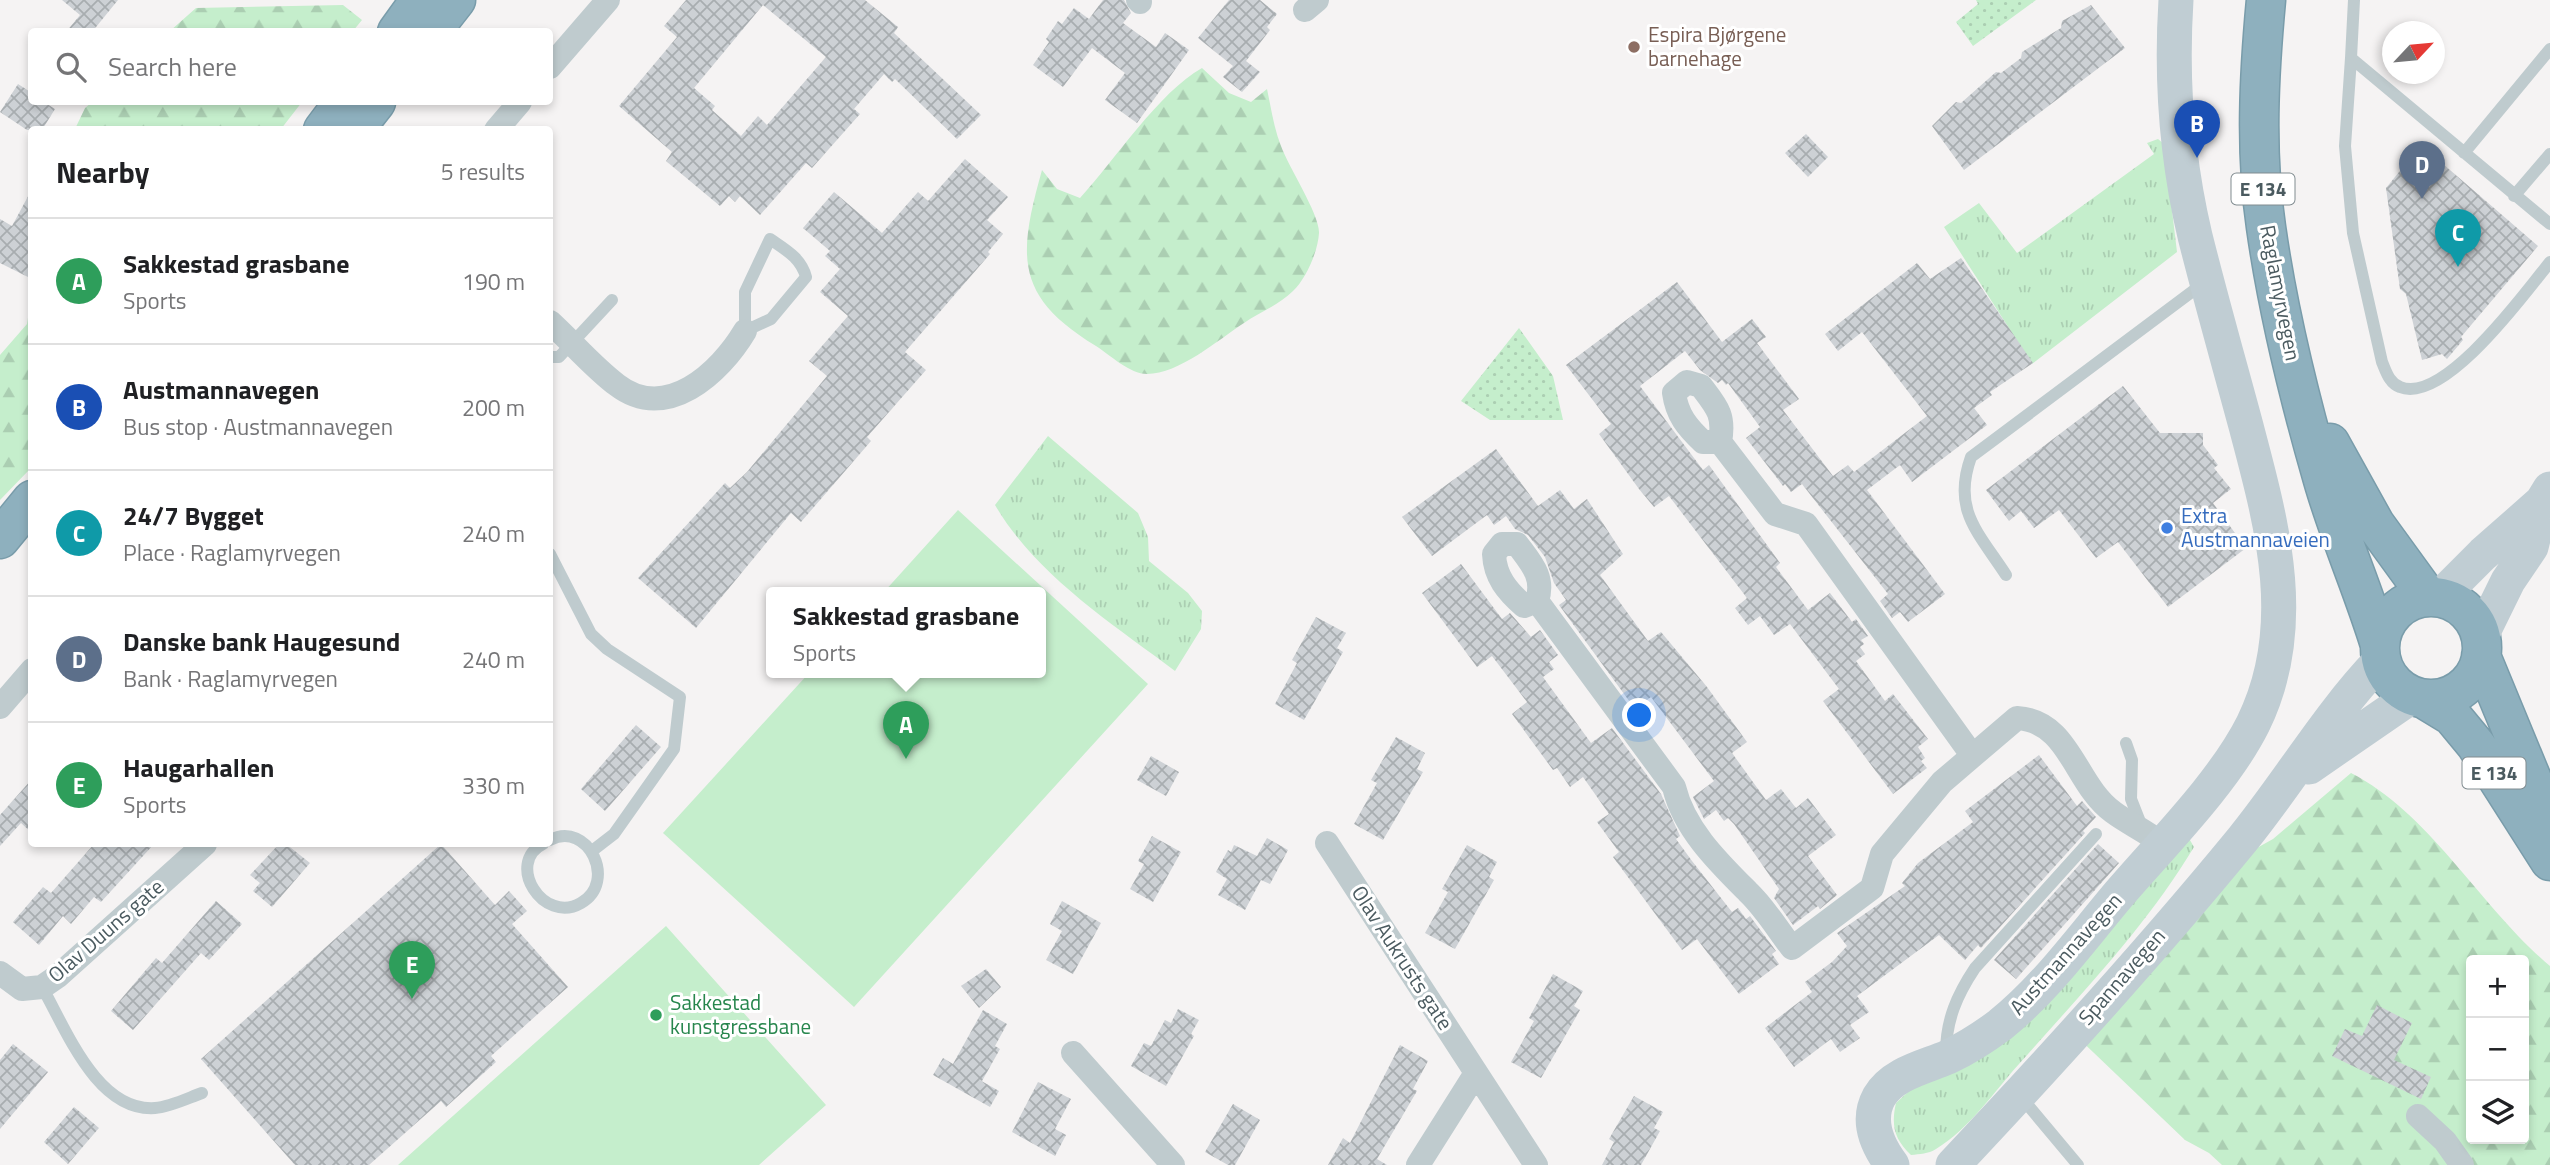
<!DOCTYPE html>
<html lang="en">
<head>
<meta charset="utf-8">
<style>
  :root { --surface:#fff; --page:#f6f6f6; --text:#202124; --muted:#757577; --line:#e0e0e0; --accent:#1a73e8 }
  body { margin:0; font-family:"Titillium Web",sans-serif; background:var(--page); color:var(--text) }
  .controls { position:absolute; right:21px; bottom:21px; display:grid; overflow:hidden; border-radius:7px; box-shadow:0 4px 10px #0003 }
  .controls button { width:63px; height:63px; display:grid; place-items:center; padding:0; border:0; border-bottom:2px solid var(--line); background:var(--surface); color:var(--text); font:35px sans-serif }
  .compass { position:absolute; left:2382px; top:21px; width:63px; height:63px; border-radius:50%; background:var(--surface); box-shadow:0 4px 10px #0003; rotate:64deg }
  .you { position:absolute; left:1640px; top:716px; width:24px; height:24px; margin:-18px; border:5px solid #fff; border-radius:50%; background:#1a73e8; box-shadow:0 0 0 10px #1a73e833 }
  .badge { display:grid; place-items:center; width:46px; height:46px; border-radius:50%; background:var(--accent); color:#fff; font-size:23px; font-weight:700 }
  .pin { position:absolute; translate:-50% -58px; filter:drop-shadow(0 2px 4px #0008) }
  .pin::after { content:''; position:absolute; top:37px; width:24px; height:21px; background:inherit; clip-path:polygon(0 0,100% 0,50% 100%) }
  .popup { position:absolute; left:766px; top:587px; width:280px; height:91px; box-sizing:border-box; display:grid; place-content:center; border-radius:7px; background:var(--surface); filter:drop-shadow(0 2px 5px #0005); font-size:23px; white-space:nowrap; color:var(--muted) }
  .popup b { font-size:26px; color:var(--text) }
  .popup::after { content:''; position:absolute; left:50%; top:100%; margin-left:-14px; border:14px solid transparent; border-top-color:var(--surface) }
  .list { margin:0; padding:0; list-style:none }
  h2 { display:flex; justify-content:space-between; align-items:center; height:91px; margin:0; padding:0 28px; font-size:30px }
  h2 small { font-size:23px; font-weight:400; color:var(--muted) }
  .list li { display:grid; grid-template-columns:46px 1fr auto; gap:21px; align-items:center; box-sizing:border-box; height:126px; padding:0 28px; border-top:2px solid var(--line) }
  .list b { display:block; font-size:26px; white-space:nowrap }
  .list p { margin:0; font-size:23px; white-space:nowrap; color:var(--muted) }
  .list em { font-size:23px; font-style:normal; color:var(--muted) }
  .icon { flex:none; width:38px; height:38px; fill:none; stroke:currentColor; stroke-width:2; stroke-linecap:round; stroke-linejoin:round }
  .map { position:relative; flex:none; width:2550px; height:1165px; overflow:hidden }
  .search { position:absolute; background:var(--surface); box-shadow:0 4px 10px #0003; left:28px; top:28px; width:525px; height:77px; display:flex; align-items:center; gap:18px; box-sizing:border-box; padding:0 24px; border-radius:7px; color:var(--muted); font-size:26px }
  .panel { position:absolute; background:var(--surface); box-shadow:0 4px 10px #0003; left:28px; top:126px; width:525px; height:721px; border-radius:7px }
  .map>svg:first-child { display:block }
  .grass { fill:url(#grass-tufts) }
  .forest { fill:url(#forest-firs); fill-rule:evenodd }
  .park { fill:url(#park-dots) }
  .garden { fill:#c5eecc }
  .building { fill:url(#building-cross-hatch); fill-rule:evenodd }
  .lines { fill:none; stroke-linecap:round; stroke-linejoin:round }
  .highway-casing { stroke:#799caa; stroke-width:41 }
  .lane { stroke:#bfcbce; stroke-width:12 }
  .street { stroke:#bfcbce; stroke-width:24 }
  .secondary { stroke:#c0cdd3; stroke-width:35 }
  .highway { stroke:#8eb0be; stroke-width:38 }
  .education-dot { fill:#8d6e63; stroke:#fff; stroke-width:2.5 }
  .shop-dot { fill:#3f7fe0; stroke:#fff; stroke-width:2.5 }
  .leisure-dot { fill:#2e9e5b; stroke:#fff; stroke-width:2.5 }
  .labels { text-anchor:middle; stroke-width:6; stroke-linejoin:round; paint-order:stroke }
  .shield { fill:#fff; stroke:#818c90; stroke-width:2 }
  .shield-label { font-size:19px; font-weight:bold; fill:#4b5b60 }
  .education-label { font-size:21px; fill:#785e54; stroke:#fff; text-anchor:start }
  .street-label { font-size:21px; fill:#4b5b60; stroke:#fff }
  .shop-label { font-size:21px; fill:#366cbe; stroke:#fff; text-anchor:start }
  .leisure-label { font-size:21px; fill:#27864d; stroke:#fff; text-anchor:start }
</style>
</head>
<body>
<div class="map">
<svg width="2550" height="1165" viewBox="0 0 2550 1165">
  <defs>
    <pattern id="grass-tufts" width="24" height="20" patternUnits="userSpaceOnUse" patternTransform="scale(1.75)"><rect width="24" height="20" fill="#c5eecc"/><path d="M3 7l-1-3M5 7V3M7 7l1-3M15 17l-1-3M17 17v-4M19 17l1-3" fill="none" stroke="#abceb2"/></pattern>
    <pattern id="forest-firs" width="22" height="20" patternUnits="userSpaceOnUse" patternTransform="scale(1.75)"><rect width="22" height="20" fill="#c5eecc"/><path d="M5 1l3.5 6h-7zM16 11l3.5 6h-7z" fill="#abceb2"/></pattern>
    <pattern id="park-dots" width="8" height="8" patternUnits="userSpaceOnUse" patternTransform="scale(1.75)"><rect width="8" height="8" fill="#c5eecc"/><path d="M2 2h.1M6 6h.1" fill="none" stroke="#abceb2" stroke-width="1.8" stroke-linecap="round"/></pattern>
    <pattern id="building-cross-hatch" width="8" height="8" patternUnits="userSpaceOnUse" patternTransform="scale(1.75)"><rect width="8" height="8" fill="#cdd1d5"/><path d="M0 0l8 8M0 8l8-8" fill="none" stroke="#a8adb0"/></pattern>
  </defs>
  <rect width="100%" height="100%" fill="#f5f3f3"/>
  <!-- grass -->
  <path class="grass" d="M 2158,139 L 2164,144 L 2177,252 L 2032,364 L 1944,227 L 1979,203 L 2017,253 L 2154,154 L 2147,143 Z
    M 1048,436 L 1138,513 L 1148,537 L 1149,561 L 1188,593 L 1202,611 L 1201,629 L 1175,671 C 1111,623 1036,575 995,505 Z
    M 2187,835 L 2194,847 C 2146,927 2080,995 2019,1064 C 1994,1092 1969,1129 1936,1149 C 1928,1154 1920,1154 1911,1155 C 1894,1139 1891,1125 1896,1103 Z"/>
  <!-- forest -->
  <path class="forest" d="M 343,5 L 362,20 L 353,31 L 170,31 L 196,8 Z
    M 1202,68 L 1229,93 L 1251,102 L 1267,89 C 1271,108 1274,128 1281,146 C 1288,166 1320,215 1319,233 C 1318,251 1306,279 1293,291 C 1279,305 1260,312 1244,323 C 1218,340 1179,374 1147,374 C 1130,374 1110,355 1096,346 C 1014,296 1018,256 1042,170 L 1057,189 L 1080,198 C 1115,160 1159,92 1202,68 Z
    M 92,102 L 302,102 L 281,129 L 75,129 L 85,108 Z
    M 31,299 L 31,468 L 0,500 L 0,355 L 27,324 Z
    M 2351,773 C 2431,814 2481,908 2550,966 L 2550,1165 L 2222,1165 L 2209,1153 L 2185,1140 L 2071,1031 L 2192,884 L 2273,839 ZM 2471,960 L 2524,960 L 2524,1139 L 2471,1139 Z"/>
  <!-- park -->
  <path class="park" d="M 1976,0 L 2036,0 L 1973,46 L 1956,22 L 1978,4 Z
    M 1519,328 L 1553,376 L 1563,420 L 1490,420 L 1461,401 Z"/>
  <!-- garden -->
  <path class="garden" d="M 958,510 L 1148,684 L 854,1007 L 663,833 L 809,673 L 1041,673 L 1041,593 L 883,593 Z
    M 666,926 L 826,1105 L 759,1165 L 398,1165 Z"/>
  <!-- building -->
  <path class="building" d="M 62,0 L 118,0 L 92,32 L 66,32 L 80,15 Z
    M 686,0 L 865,0 L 898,27 L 894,33 L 981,115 L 957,139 L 895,79 L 892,82 L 884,74 L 854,109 L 860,114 L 812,168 L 806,163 L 760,215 L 740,196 L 735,202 L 729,196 L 720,206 L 666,161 L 672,152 L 619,106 L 677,37 L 664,26 ZM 763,5 L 826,57 L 767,125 L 758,116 L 741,136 L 712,110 L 715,106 L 694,88 Z
    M 1103,0 L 1124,0 L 1131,13 L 1123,23 L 1156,47 L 1165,33 L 1189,50 L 1137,123 L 1105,100 L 1125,73 L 1092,48 L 1063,87 L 1033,65 L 1049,42 L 1046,39 L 1058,21 L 1062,24 L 1074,8 L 1089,19 Z
    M 1229,0 L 1260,0 L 1277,14 L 1267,27 L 1270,30 L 1246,61 L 1260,72 L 1242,92 L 1223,77 L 1233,66 L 1198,38 Z
    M 2091,5 L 2125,48 L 1964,170 L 1932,126 L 1956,102 L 1961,103 L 1996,72 L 2001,73 L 2021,58 L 2022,52 L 2061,28 L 2062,21 Z
    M 18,84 L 32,93 L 32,102 L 44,102 L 55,109 L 42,130 L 27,130 L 0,112 Z
    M 1806,134 L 1828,157 L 1808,177 L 1785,153 Z
    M 2421,145 L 2538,246 L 2461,337 L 2463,340 L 2447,359 L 2442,354 L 2422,360 L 2406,294 L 2400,289 L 2386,188 Z
    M 965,159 L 1008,197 L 987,220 L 1003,234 L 988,252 L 990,254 L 905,352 L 926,370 L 867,437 L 871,441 L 801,522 L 791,513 L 696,628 L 638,578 L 725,483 L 730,488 L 747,472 L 827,376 L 809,361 L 848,316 L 820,292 L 840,269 L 825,256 L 830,251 L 803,228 L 834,192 L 882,233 L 918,192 L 928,201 Z
    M 32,189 L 32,279 L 0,263 L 0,219 L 12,226 Z
    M 1961,258 L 2033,363 L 1990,392 L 1992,395 L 1974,408 L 1987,425 L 1912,482 L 1900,465 L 1867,490 L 1945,594 L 1908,622 L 1900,612 L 1892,618 L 1880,601 L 1888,594 L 1802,484 L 1791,492 L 1785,484 L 1783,486 L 1746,438 L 1760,427 L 1728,383 L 1726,385 L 1722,380 L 1718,383 L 1700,370 L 1685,351 L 1640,386 L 1703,470 L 1709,465 L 1780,563 L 1776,567 L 1808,610 L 1830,593 L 1852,622 L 1856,619 L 1868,636 L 1861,640 L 1864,644 L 1860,647 L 1865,654 L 1856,661 L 1885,701 L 1893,694 L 1928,739 L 1918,747 L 1925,758 L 1921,761 L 1927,768 L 1893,794 L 1823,701 L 1839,689 L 1790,624 L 1774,635 L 1760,616 L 1748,625 L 1735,608 L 1747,598 L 1669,496 L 1654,507 L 1639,489 L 1599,434 L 1611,424 L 1566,365 L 1677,282 L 1722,342 L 1752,319 L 1766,337 L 1757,343 L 1799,399 L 1783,410 L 1833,476 L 1848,465 L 1854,472 L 1927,416 L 1862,332 L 1838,351 L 1825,334 L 1917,263 L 1930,279 Z
    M 2123,386 L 2160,433 L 2203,433 L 2203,445 L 2218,465 L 2214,468 L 2231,489 L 2213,503 L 2246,548 L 2168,607 L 2118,542 L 2096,558 L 2059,510 L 2034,528 L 2021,511 L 2009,521 L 1986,490 Z
    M 1496,449 L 1538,506 L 1560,490 L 1574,509 L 1587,499 L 1623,554 L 1600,575 L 1648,641 L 1661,632 L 1707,687 L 1747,742 L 1732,753 L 1766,800 L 1781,789 L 1796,808 L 1808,798 L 1836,835 L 1808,856 L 1837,895 L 1820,909 L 1818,906 L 1793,925 L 1774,898 L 1779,889 L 1734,824 L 1728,818 L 1724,821 L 1716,810 L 1704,819 L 1693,797 L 1714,781 L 1651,697 L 1635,709 L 1559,605 L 1566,600 L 1554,583 L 1545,557 L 1528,535 L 1515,529 L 1506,516 L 1494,525 L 1487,515 L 1432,556 L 1402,517 Z
    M 1461,564 L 1502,619 L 1510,613 L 1531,637 L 1540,630 L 1558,655 L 1549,662 L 1554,669 L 1543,677 L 1591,743 L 1612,728 L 1661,794 L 1680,836 L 1676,839 L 1692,861 L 1732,912 L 1738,908 L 1746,919 L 1750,916 L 1776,951 L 1772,954 L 1779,964 L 1739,994 L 1697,939 L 1682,950 L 1613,857 L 1619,852 L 1597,822 L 1609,814 L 1583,777 L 1570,787 L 1557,768 L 1553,770 L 1512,714 L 1527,702 L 1492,656 L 1477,667 L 1422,593 Z
    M 1316,617 L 1346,633 L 1337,648 L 1343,652 L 1304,720 L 1275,704 L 1297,663 L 1292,660 Z
    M 636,725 L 661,747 L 605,811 L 581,789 Z
    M 1396,737 L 1425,753 L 1417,769 L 1423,772 L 1383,840 L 1354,824 L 1377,783 L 1371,780 Z
    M 2039,755 L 2077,806 L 2082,801 L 2096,817 L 2083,831 L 2085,833 L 1981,948 L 1978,945 L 1965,960 L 1939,935 L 1857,996 L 1869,1012 L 1850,1025 L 1860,1038 L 1840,1052 L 1831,1039 L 1794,1067 L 1765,1028 L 1812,992 L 1805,982 L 1832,962 L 1847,946 L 1837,933 L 1905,886 L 1902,883 L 1918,863 L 1973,822 L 1965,811 Z
    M 1151,756 L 1179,772 L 1166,796 L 1137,780 Z
    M 32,779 L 32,833 L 21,823 L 0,846 L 0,815 Z
    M 1152,836 L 1181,852 L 1153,902 L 1130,889 L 1144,864 L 1138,861 Z
    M 1267,838 L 1288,850 L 1270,884 L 1261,880 L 1245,910 L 1218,895 L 1227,879 L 1216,872 L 1228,850 L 1231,852 L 1234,845 L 1257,856 Z
    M 94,844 L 154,844 L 101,902 L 94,897 L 71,924 L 63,916 L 39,945 L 13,922 L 43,887 L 51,893 Z
    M 279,844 L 286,844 L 310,863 L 272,907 L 253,891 L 260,883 L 250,875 Z
    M 441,844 L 495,905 L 509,891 L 527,911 L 512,924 L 568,987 L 491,1056 L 496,1062 L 446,1107 L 441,1101 L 369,1165 L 295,1165 L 201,1059 Z
    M 2098,844 L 2119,863 L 2016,979 L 1994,960 Z
    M 1467,845 L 1497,862 L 1489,877 L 1494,880 L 1455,949 L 1425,933 L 1448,892 L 1442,889 Z
    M 216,901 L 242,924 L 209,960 L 201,953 L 133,1030 L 111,1011 L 156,958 L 162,963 Z
    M 1062,901 L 1101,923 L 1073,974 L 1046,960 L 1062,931 L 1050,924 Z
    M 986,969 L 1001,987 L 979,1008 L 961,986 Z
    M 1553,974 L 1583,991 L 1574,1006 L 1580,1010 L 1541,1078 L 1511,1062 L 1534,1021 L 1529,1018 Z
    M 2377,1005 L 2412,1023 L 2394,1060 L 2431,1077 L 2421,1099 L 2332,1056 L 2345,1029 L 2362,1036 Z
    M 1178,1009 L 1199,1020 L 1191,1034 L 1194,1036 L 1166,1086 L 1131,1066 L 1144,1043 L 1151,1046 L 1165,1020 L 1171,1023 Z
    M 983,1010 L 1007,1024 L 995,1046 L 1000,1049 L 982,1081 L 978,1079 L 999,1091 L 990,1107 L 933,1075 L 943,1058 L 953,1064 Z
    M 13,1044 L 48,1072 L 0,1129 L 0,1060 Z
    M 1400,1045 L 1428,1061 L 1413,1089 L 1417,1091 L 1377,1159 L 1387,1165 L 1328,1165 L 1343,1138 L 1350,1143 Z
    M 1038,1082 L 1071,1099 L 1055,1129 L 1066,1135 L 1055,1156 L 1012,1132 Z
    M 1634,1096 L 1663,1112 L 1654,1128 L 1660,1131 L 1641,1165 L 1602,1165 L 1614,1142 L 1609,1139 Z
    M 1233,1104 L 1260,1120 L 1235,1165 L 1228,1165 L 1205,1152 Z
    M 74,1107 L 99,1128 L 68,1164 L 44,1142 Z"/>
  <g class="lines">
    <defs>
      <path id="highway" d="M 2266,0 C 2259,75 2255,152 2266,227 C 2278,312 2299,397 2323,480 C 2339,536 2363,589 2380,645
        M 397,32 L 420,0
        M 431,32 L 456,0
        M 323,130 L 344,102
        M 354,130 L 376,102
        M 2330,443 L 2375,524 L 2428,597
        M 0,539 L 32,500
        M2380 648a51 51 0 1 1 102 0a51 51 0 1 1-102 0Z
        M 2481,656 L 2550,823
        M 2424,699 L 2452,716 L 2476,745 L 2550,861"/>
    </defs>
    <!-- highway casing -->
    <use href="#highway" class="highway-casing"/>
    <!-- lane -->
    <path class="lane" d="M 2351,58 L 2354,0
      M 2464,153 L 2550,49
      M 2514,196 L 2550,154
      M 2550,224 L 2351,58 L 2345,146 L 2353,233 L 2382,362 C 2386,371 2389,383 2400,387 C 2444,405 2525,293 2550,262
      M 770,239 C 786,250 801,258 806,277 L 771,319 L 745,331 L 745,292 Z
      M 550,357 L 559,357 L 612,300
      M 550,554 L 591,634 L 607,649 L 680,697 L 674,749 L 614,834 L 592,851
      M 2006,575 C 1978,532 1952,510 1971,457 L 2205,282
      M 2126,743 L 2132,760 L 2131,799 L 2142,827
      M 543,844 C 505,863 543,925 581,903 C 618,882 588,820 550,840
      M 42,987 C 66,1029 97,1112 155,1108 C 170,1107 188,1098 202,1093
      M 1946,1053 C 1946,1020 1957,995 1975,968 L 2096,834
      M 2021,1097 L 2078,1165"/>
    <!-- street -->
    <path class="street" d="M 1138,0 L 1140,2
      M 1305,10 L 1317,0
      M 550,67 L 608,0
      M 496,130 L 520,102
      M 550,322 C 572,342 593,367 617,385 C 666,423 720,373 745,331
      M 1720,442 L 1703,442 C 1687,427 1677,415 1674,393 L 1687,382 L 1701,386 C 1717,407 1725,415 1720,442 L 1775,514 L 1806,524 L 1972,755
      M 1537,601 L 1524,606 C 1507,591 1495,577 1494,554 L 1502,544 L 1517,544 C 1531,563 1545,577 1537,601 L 1674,787 C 1684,829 1718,862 1748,892 C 1765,908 1778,930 1792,948 L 1872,888 L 1882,854 L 1942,782 L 2017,718 C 2070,721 2075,785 2113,812 C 2129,824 2146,831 2162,844
      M 0,707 L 32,670
      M 1327,843 L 1536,1165
      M 0,973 L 22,989 L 42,987 L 58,976 L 205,844
      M 1073,1053 L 1173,1165
      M 2418,1116 L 2445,1141 L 2462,1165
      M 1418,1165 L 1476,1073"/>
    <!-- secondary -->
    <path class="secondary" d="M 2440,597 L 2483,554 L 2542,502 L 2550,489
      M 2481,636 L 2508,581 L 2531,547 L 2542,502
      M 2309,767 L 2412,696
      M 1892,1165 C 1877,1145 1866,1121 1879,1097 C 1893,1073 1925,1067 1948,1057 C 1967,1048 1984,1037 2000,1025 C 2046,988 2081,939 2119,894 C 2162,844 2224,782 2253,724 C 2301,627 2272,524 2246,426 C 2229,363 2211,300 2195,236 C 2177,160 2171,78 2176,0
      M 1953,1165 C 2052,1060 2150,952 2242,840 C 2290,781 2328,715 2381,660"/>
    <!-- highway -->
    <use href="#highway" class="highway"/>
  </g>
  <!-- markers -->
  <circle class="education-dot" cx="1634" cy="47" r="7"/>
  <circle class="shop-dot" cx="2167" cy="528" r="7"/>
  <circle class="leisure-dot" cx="656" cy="1015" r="7"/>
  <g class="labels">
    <!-- shield labels -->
    <g class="shield">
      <rect x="2231.5" y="173.5" width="63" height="31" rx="5"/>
      <rect x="2462.5" y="757.5" width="63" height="31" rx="5"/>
    </g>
    <g class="shield-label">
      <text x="2263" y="196">E 134</text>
      <text x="2494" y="780">E 134</text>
    </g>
    <!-- education labels -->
    <g class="education-label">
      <text x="1648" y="42">Espira Bjørgene<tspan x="1648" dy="24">barnehage</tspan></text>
    </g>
    <!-- street labels -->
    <g class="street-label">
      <text transform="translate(2280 293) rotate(79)" y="7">Raglamyrvegen</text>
      <text transform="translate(106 931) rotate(-41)" y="7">Olav Duuns gate</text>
      <text transform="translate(2066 954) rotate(-48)" y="7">Austmannavegen</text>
      <text transform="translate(1402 958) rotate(57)" y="7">Olav Aukrusts gate</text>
      <text transform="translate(2122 977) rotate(-49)" y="7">Spannavegen</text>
    </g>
    <!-- shop labels -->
    <g class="shop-label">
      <text x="2181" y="523">Extra<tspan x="2181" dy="24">Austmannaveien</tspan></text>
    </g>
    <!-- leisure labels -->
    <g class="leisure-label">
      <text x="670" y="1010">Sakkestad<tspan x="670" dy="24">kunstgressbane</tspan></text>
    </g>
  </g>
</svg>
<div class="controls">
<button>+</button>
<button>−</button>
<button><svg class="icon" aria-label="layers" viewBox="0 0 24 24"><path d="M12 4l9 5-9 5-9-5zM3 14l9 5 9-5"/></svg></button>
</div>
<svg class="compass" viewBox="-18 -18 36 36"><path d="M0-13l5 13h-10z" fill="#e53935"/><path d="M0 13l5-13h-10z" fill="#757577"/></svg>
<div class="you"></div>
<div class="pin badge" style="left:906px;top:759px;background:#2e9e5b">A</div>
<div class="popup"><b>Sakkestad grasbane</b>Sports</div>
<div class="pin badge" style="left:2197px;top:158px;background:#1a4fb4">B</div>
<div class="pin badge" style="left:2458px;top:267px;background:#0f9aa8">C</div>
<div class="pin badge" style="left:2422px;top:199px;background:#5c6f8a">D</div>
<div class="pin badge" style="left:412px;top:999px;background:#2e9e5b">E</div>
<div class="search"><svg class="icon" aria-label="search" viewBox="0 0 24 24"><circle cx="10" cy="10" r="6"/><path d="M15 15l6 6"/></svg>Search here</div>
<section class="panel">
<h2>Nearby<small>5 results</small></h2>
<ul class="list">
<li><span class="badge" style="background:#2e9e5b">A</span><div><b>Sakkestad grasbane</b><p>Sports</p></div><em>190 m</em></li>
<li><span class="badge" style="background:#1a4fb4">B</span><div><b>Austmannavegen</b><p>Bus stop · Austmannavegen</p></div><em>200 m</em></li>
<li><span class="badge" style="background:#0f9aa8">C</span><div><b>24/7 Bygget</b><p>Place · Raglamyrvegen</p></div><em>240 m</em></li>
<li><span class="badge" style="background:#5c6f8a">D</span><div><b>Danske bank Haugesund</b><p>Bank · Raglamyrvegen</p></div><em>240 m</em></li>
<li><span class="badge" style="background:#2e9e5b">E</span><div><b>Haugarhallen</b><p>Sports</p></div><em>330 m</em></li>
</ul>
</section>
</div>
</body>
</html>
